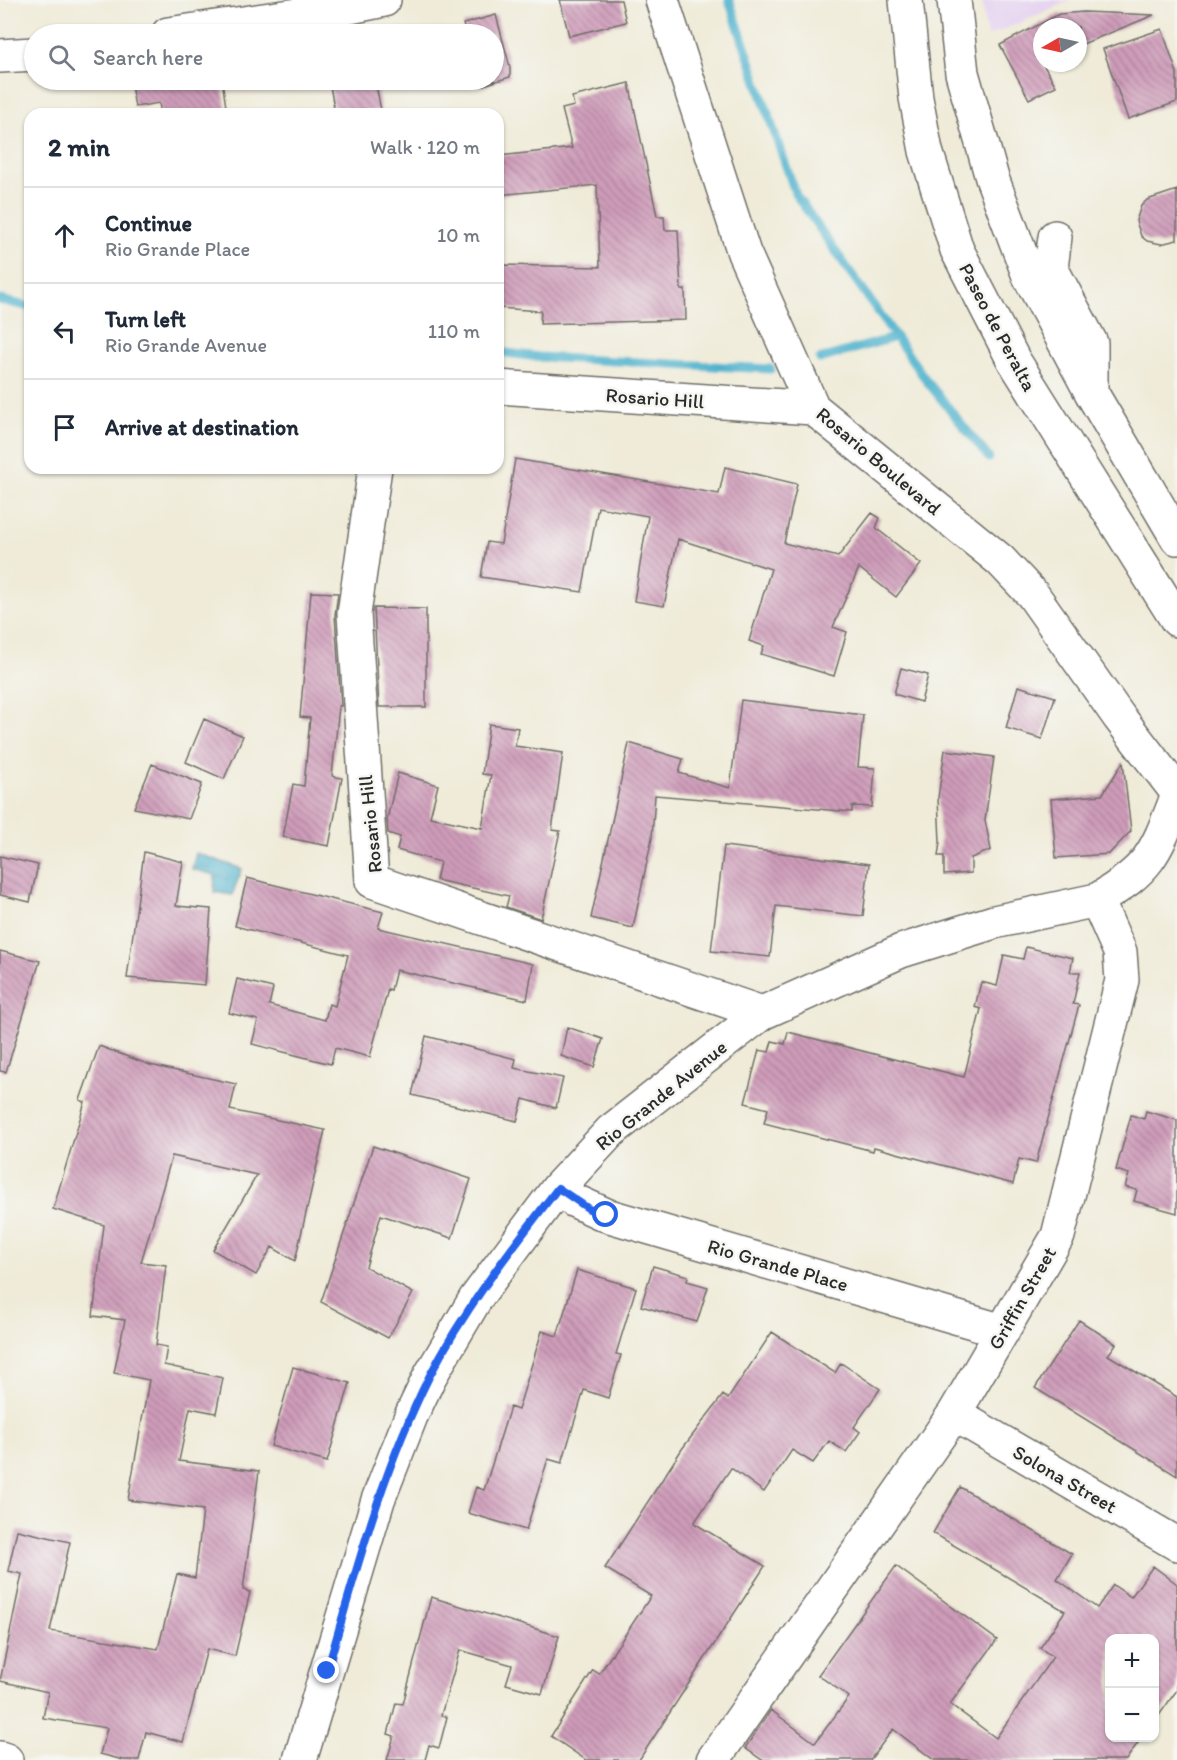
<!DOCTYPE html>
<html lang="en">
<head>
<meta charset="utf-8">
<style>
  :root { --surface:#fff; --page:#f2f2f3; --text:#1f2937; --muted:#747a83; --line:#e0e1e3 }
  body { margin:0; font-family:Itim,sans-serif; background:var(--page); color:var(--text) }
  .controls { position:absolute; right:18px; bottom:18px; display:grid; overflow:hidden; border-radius:12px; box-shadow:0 2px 4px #0004 }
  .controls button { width:54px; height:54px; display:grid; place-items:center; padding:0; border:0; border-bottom:2px solid var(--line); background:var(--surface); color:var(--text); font:30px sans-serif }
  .compass { position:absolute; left:1033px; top:18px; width:54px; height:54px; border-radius:50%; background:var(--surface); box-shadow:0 2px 4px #0004; rotate:261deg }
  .stop { position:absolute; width:18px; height:18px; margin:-14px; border:4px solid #2563eb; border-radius:50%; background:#fff }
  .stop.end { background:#2563eb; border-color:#fff; box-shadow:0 2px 6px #0008 }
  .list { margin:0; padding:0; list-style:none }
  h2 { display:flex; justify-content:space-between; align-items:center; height:78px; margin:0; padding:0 24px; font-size:26px }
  h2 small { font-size:20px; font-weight:400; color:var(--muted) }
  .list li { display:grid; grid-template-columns:39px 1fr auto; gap:18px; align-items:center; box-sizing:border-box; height:96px; padding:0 24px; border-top:2px solid var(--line) }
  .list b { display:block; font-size:22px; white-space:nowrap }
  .list p { margin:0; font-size:20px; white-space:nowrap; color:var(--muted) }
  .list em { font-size:20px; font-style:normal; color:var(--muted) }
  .icon { flex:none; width:33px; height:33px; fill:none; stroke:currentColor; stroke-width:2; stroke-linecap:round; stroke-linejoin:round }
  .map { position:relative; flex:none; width:1177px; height:1760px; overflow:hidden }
  .search { position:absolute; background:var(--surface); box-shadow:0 2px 4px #0004; left:24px; top:24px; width:480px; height:66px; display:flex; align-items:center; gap:15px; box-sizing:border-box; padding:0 21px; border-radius:33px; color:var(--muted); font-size:22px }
  .panel { position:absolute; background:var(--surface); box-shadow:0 2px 4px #0004; left:24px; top:108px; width:480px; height:366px; border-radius:18px }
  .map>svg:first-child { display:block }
  .built { fill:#e5d3f1 }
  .water { fill:url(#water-ripples); stroke:#3c6e7c; stroke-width:1.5 }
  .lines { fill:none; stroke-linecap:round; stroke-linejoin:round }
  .stream { stroke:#4eb2cd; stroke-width:9 }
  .building { fill:url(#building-back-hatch) }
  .minor-casing { stroke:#706e68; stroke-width:36 }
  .secondary-casing { stroke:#706e68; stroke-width:36 }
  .minor { stroke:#fff; stroke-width:33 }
  .secondary { stroke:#fff; stroke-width:33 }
  .route { stroke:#2563eb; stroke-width:8 }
  .labels { text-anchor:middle; stroke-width:5; stroke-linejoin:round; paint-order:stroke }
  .street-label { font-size:20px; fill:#2b2b2b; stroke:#f6f6f2 }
</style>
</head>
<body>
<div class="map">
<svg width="1177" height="1760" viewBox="0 0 1177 1760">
  <defs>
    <pattern id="water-ripples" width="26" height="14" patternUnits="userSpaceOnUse" patternTransform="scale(1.5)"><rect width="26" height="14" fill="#4eb2cd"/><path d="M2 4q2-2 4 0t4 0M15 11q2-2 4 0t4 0" fill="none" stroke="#4191a7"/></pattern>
    <pattern id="building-back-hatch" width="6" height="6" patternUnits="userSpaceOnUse" patternTransform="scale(1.5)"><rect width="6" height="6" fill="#cf9cba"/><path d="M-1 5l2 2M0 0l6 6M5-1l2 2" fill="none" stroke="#a87f97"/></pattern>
  </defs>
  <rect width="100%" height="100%" fill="#f6f6f2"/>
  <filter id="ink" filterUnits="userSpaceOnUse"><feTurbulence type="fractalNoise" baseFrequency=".0167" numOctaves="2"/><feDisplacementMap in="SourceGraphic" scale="12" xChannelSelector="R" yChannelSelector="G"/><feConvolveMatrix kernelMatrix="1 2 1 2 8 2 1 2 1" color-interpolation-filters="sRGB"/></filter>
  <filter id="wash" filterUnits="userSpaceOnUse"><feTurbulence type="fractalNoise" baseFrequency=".008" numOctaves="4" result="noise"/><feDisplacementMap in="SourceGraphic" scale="24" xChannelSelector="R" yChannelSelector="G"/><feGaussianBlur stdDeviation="1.35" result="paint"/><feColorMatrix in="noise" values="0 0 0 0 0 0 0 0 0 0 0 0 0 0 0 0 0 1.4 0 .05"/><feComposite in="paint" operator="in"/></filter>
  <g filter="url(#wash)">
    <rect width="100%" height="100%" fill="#efebd8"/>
    <!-- built -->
    <path class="built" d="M 982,0 L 1071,0 L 987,37 Z"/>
    <!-- water -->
    <path class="water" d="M 196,853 L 242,869 L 232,895 L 214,892 L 215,875 L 192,869 Z"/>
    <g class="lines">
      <!-- stream -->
      <path class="stream" d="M 729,0 L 796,195 L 926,380 L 989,458
        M 0,300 L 30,307
        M 498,352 L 539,357 L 771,369
        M 820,359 L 896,337"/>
    </g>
    <g id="blocks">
      <!-- building -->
      <path class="building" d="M 560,0 L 621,0 L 626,22 L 569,36 Z
        M 1084,12 L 1154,15 L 1078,46 L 1078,27 L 1042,27 L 1042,63 L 1056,86 L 1029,99 L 1000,45 L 1059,14 Z
        M 496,15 L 510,67 L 510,77 L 480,86 L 478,80 L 494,80 L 494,34 L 466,34 L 463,24 Z
        M 1162,29 L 1177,73 L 1177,102 L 1128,119 L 1103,49 Z
        M 130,80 L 222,80 L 227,114 L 161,114 L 159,103 L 135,107 Z
        M 329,80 L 375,80 L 381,110 L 335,114 Z
        M 629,83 L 657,216 L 664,216 L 665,230 L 678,230 L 681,290 L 685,290 L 686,320 L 540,324 L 541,311 L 498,308 L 498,265 L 600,267 L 597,185 L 498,195 L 498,156 L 572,148 L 562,109 L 574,106 L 572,97 Z
        M 1177,190 L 1177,240 L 1161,244 L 1147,241 L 1141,236 L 1136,221 L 1141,206 L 1147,200 Z
        M 515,459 L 719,494 L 725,467 L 797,484 L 784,543 L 838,557 L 872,513 L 880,518 L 876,528 L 921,564 L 896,597 L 859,568 L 833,627 L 847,632 L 834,676 L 761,654 L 764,646 L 749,641 L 771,569 L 678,539 L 664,606 L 634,601 L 648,516 L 598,507 L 582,592 L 481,577 L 487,542 L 501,544 Z
        M 311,592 L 338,593 L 335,615 L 341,706 L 339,706 L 332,776 L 342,778 L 329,846 L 283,837 L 293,784 L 304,786 L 310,718 L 300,717 Z
        M 374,608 L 426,609 L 426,707 L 379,707 Z
        M 901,668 L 928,675 L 921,702 L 894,694 Z
        M 1018,686 L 1055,697 L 1042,739 L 1006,728 Z
        M 741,700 L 863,715 L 858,767 L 875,768 L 872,807 L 852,806 L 852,812 L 655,795 L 652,838 L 633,928 L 591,918 L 629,743 L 683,759 L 679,773 L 730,788 Z
        M 204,719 L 243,736 L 224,779 L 186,762 Z
        M 489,724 L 518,728 L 515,746 L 563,753 L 552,830 L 560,831 L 541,919 L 506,907 L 509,896 L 436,880 L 440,862 L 397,850 L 400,837 L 388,833 L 387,819 L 398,773 L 438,785 L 430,817 L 482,828 L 491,775 L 482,774 Z
        M 945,750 L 994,757 L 985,820 L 991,850 L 971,858 L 971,873 L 944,875 L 944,856 L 938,856 L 940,842 L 938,798 Z
        M 1123,762 L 1131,831 L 1109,854 L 1056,858 L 1051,799 L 1102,795 Z
        M 152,764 L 202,784 L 189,819 L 134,808 Z
        M 724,846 L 869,864 L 863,916 L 776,906 L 770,957 L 711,951 Z
        M 144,852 L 183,862 L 176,906 L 211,909 L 205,985 L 127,978 Z
        M 0,856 L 38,865 L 30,902 L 0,895 Z
        M 247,878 L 383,912 L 378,928 L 533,964 L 527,1000 L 396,970 L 391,990 L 388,989 L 370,1057 L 335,1048 L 331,1064 L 252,1044 L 258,1020 L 229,1013 L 237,979 L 273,988 L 269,1005 L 325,1020 L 329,1004 L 335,1006 L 348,955 L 235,926 Z
        M 1026,947 L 1073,958 L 1070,972 L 1080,972 L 1073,1004 L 1079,1005 L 1036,1163 L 1019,1159 L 1013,1184 L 874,1147 L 873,1151 L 764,1123 L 768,1109 L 745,1103 L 759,1050 L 769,1052 L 772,1041 L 785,1044 L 788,1032 L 964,1077 L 981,1009 L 975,1007 L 981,982 L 997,986 L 1004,955 L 1023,959 Z
        M 0,951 L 40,961 L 6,1072 L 0,1071 Z
        M 567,1027 L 603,1039 L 594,1067 L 561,1056 Z
        M 426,1036 L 516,1059 L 514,1068 L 563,1078 L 556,1108 L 523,1099 L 517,1121 L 412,1095 Z
        M 99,1046 L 150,1065 L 236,1084 L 230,1110 L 325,1130 L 295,1261 L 272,1247 L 256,1275 L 213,1250 L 257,1175 L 172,1156 L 141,1262 L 166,1265 L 156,1345 L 167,1347 L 164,1365 L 223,1378 L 216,1413 L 190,1408 L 179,1461 L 259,1471 L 243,1590 L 250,1592 L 235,1656 L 207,1649 L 183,1742 L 146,1732 L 139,1760 L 123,1760 L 100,1754 L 107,1728 L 43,1718 L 48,1692 L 0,1681 L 22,1574 L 8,1571 L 17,1530 L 70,1542 L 50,1631 L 158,1649 L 177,1574 L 195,1578 L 203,1510 L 128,1500 L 149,1380 L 114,1373 L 125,1320 L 93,1316 L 104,1225 L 53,1209 L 85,1102 L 80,1100 Z
        M 1146,1111 L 1177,1120 L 1177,1213 L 1134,1201 L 1137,1190 L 1125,1187 L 1129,1174 L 1116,1170 L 1131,1115 L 1144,1119 Z
        M 373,1146 L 471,1179 L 452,1238 L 381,1215 L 366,1267 L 413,1293 L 388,1338 L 321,1302 Z
        M 653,1266 L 688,1276 L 687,1281 L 708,1287 L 697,1322 L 641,1306 Z
        M 577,1270 L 636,1288 L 616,1354 L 621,1355 L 608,1398 L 584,1390 L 562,1463 L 548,1459 L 526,1530 L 468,1513 L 476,1487 L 484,1490 L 510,1407 L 518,1410 L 542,1331 L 557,1336 Z
        M 1079,1320 L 1116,1344 L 1108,1355 L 1177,1397 L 1177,1476 L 1035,1388 Z
        M 772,1332 L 835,1373 L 841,1363 L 880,1389 L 854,1427 L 860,1432 L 846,1452 L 829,1441 L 813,1463 L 792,1450 L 764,1492 L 731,1468 L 694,1523 L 765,1566 L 639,1760 L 586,1760 L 551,1736 L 593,1670 L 599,1674 L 651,1596 L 605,1568 L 682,1449 L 723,1395 L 728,1399 Z
        M 293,1367 L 350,1383 L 327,1462 L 271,1446 Z
        M 960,1487 L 1072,1554 L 1057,1579 L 1097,1608 L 1113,1585 L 1131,1597 L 1153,1566 L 1177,1584 L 1177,1690 L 1155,1721 L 1155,1638 L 1110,1638 L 1110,1737 L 1142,1737 L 1126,1760 L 934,1760 L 893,1729 L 870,1760 L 762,1760 L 745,1748 L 771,1710 L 815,1743 L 849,1697 L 818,1675 L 896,1566 L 997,1640 L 950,1704 L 996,1738 L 1053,1657 L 1040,1648 L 1065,1611 L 933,1533 Z
        M 431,1597 L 559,1636 L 542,1694 L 506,1684 L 512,1665 L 460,1650 L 441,1715 L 447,1717 L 439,1748 L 429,1745 L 425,1760 L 387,1760 L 394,1736 L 388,1734 L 396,1703 L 403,1704 Z"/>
    </g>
  </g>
  <g filter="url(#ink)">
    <use href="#blocks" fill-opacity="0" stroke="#706e68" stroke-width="1.5"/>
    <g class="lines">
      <defs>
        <path id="minor" d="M 662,0 L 744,253 L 813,408 L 1000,560 L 1033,595 L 1119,717 L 1177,792
          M 168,34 L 340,9 L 384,0
          M 0,56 L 34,54
          M 498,387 L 813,408
          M 375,468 L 354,614 L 372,881 L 762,1013
          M 558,1188 L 573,1200 L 606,1215 L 1003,1331
          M 954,1414 L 1177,1544
          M 0,1758 L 6,1760
          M 300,1760 L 378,1500 L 411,1416 L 430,1376 L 476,1298 L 558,1188 L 611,1131 L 762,1013 L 901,951 L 994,922 L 1097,900
          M 713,1760 L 954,1414 L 1058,1236 L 1122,980 L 1120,952 L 1097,900 C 1151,868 1155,854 1177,797"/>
        <path id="secondary" d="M 906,0 L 916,98 L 926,151 L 957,250 L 1013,359 L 1177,620
          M 954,0 L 962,73 L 992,178 L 1029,276 L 1091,392 L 1177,538
          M 1055,237 L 1051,268 L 1091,343 L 1091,387"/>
      </defs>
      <!-- minor casing -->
      <use href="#minor" class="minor-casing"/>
      <!-- secondary casing -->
      <use href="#secondary" class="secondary-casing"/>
      <!-- minor -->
      <use href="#minor" class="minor"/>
      <!-- secondary -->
      <use href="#secondary" class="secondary"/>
    </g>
  </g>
  <g class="lines" filter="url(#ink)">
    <!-- route -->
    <path class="route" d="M 327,1671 C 356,1571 382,1471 429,1377 C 464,1309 511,1249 558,1188 L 589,1209 L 606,1215"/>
  </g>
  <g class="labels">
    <!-- street labels -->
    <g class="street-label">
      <text transform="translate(998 327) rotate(62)" y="7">Paseo de Peralta</text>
      <text transform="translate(655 398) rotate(4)" y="7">Rosario Hill</text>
      <text transform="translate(879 461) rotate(40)" y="7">Rosario Boulevard</text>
      <text transform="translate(370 824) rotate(-96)" y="7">Rosario Hill</text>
      <text transform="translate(661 1095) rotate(-39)" y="7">Rio Grande Avenue</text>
      <text transform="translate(778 1265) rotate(16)" y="7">Rio Grande Place</text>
      <text transform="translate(1022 1298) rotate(-60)" y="7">Griffin Street</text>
      <text transform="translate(1065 1479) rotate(30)" y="7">Solona Street</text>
    </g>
  </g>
</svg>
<div class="controls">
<button>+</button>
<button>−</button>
</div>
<svg class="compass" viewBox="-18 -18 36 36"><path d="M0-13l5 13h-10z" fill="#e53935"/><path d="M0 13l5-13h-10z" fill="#747a83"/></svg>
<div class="stop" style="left:606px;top:1215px"></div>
<div class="stop end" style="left:327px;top:1671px"></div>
<div class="search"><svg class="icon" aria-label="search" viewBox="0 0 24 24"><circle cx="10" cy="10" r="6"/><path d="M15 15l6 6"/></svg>Search here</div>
<section class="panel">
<h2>2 min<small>Walk · 120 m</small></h2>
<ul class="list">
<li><svg class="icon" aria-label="ahead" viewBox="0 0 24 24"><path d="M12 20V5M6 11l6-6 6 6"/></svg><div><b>Continue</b><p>Rio Grande Place</p></div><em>10 m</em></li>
<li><svg class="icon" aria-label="left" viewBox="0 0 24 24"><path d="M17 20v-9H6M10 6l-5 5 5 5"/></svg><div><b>Turn left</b><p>Rio Grande Avenue</p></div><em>110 m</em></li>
<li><svg class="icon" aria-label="arrive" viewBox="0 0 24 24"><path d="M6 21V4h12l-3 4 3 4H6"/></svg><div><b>Arrive at destination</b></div></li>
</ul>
</section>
</div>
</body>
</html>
